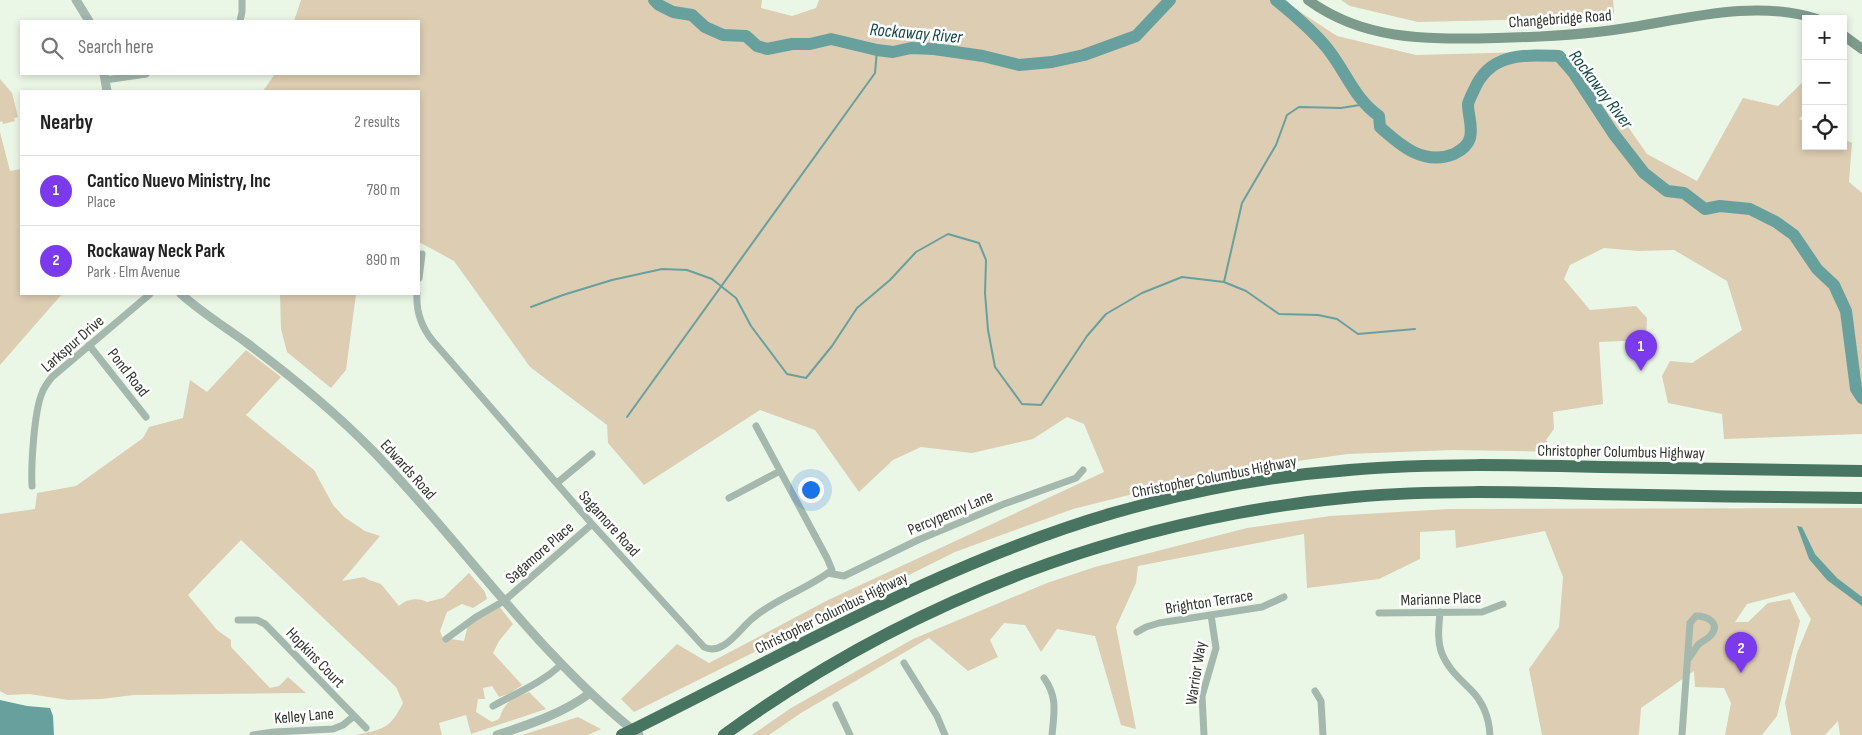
<!DOCTYPE html>
<html lang="en">
<head>
<meta charset="utf-8">
<style>
  :root { --surface:#fff; --page:#f6f6f6; --text:#222; --muted:#767676; --line:#e0e0e0; --accent:#7c3aed }
  body { margin:0; font-family:"Sofia Sans Condensed",sans-serif; background:var(--page); color:var(--text) }
  .controls { position:absolute; right:15px; top:15px; display:grid; overflow:hidden; border-radius:0px; box-shadow:0 2px 8px #0003 }
  .controls button { width:45px; height:45px; display:grid; place-items:center; padding:0; border:0; border-bottom:1px solid var(--line); background:var(--surface); color:var(--text); font:25px sans-serif }
  .you { position:absolute; left:810px; top:489px; width:18px; height:18px; margin:-12px; border:4px solid #fff; border-radius:50%; background:#1a73e8; box-shadow:0 0 0 8px #1a73e833 }
  .badge { display:grid; place-items:center; width:32px; height:32px; border-radius:50%; background:var(--accent); color:#fff; font-size:16px; font-weight:700 }
  .pin { position:absolute; translate:-50% -41px; filter:drop-shadow(0 1px 2px #0008) }
  .pin::after { content:''; position:absolute; top:26px; width:18px; height:15px; background:inherit; clip-path:polygon(0 0,100% 0,50% 100%) }
  .list { margin:0; padding:0; list-style:none }
  h2 { display:flex; justify-content:space-between; align-items:center; height:65px; margin:0; padding:0 20px; font-size:21px }
  h2 small { font-size:16px; font-weight:400; color:var(--muted) }
  .list li { display:grid; grid-template-columns:32px 1fr auto; gap:15px; align-items:center; box-sizing:border-box; height:70px; padding:0 20px; border-top:1px solid var(--line) }
  .list b { display:block; font-size:19px; white-space:nowrap }
  .list p { margin:0; font-size:16px; white-space:nowrap; color:var(--muted) }
  .list em { font-size:16px; font-style:normal; color:var(--muted) }
  .icon { flex:none; width:28px; height:28px; fill:none; stroke:currentColor; stroke-width:2; stroke-linecap:round; stroke-linejoin:round }
  .map { position:relative; flex:none; width:1862px; height:735px; overflow:hidden }
  .search { position:absolute; background:var(--surface); box-shadow:0 2px 8px #0003; left:20px; top:20px; width:400px; height:55px; display:flex; align-items:center; gap:12px; box-sizing:border-box; padding:0 18px; border-radius:0px; color:var(--muted); font-size:19px }
  .panel { position:absolute; background:var(--surface); box-shadow:0 2px 8px #0003; left:20px; top:90px; width:400px; height:205px; border-radius:0px }
  .map>svg:first-child { display:block }
  .green { fill:#ddcdb3 }
  .water { fill:#68a09e }
  .lines { fill:none; stroke-linecap:round; stroke-linejoin:round }
  .stream { stroke:#68a09e; stroke-width:2 }
  .river { stroke:#68a09e; stroke-width:12 }
  .minor { stroke:#a4b8ae; stroke-width:7 }
  .tertiary { stroke:#a4b8ae; stroke-width:9 }
  .secondary { stroke:#7d9b8d; stroke-width:10 }
  .motorway { stroke:#487561; stroke-width:12 }
  .labels { text-anchor:middle; stroke-width:5; stroke-linejoin:round; paint-order:stroke }
  .street-label { font-size:16px; fill:#2f342d; stroke:#fff }
  .water-label { font-size:18px; font-style:italic; fill:#134746; stroke:#fff }
</style>
</head>
<body>
<div class="map">
<svg width="1862" height="735" viewBox="0 0 1862 735">
  <rect width="100%" height="100%" fill="#ebf7e6"/>
  <!-- green -->
  <path class="green" d="M 301,0 L 762,0 L 761,8 L 792,16 L 816,8 L 819,0 L 1282,0 L 1337,36 L 1416,55 L 1561,51 L 1557,54 L 1568,55 L 1614,121 L 1626,124 L 1647,154 L 1697,181 L 1743,98 L 1778,106 L 1806,79 L 1806,112 L 1799,119 L 1806,122 L 1806,146 L 1843,146 L 1843,139 L 1852,143 L 1849,182 L 1862,193 L 1862,434 L 1724,439 L 1722,414 L 1668,403 L 1662,376 L 1670,361 L 1692,363 L 1742,330 L 1727,281 L 1674,250 L 1639,251 L 1604,248 L 1570,265 L 1564,279 L 1590,310 L 1636,306 L 1647,318 L 1646,340 L 1599,342 L 1603,404 L 1553,412 L 1554,429 L 1546,440 L 1554,450 L 1575,452 L 1453,450 L 1348,454 L 1225,471 L 1073,509 L 955,552 L 634,712 L 621,699 L 677,644 L 709,663 L 828,600 L 1104,472 L 1084,424 L 1067,417 L 1033,439 L 972,453 L 921,447 L 893,460 L 859,492 L 815,430 L 760,410 L 644,485 L 608,443 L 607,425 L 530,367 L 454,261 L 419,242 L 419,91 L 263,91 L 275,74 L 419,74 L 419,21 L 294,21 Z
    M 1341,0 L 1613,0 L 1614,13 L 1585,18 L 1418,22 L 1350,6 Z
    M 0,79 L 12,93 L 18,117 L 14,118 L 15,121 L 3,124 L 2,121 L 0,122 Z
    M 0,132 L 10,171 L 21,169 L 21,294 L 62,294 L 0,365 Z
    M 280,294 L 356,294 L 346,370 L 331,388 L 287,352 L 281,329 Z
    M 246,350 L 281,377 L 246,415 L 314,470 L 333,505 L 344,517 L 365,531 L 380,536 L 342,581 L 364,577 L 369,580 L 381,584 L 399,606 C 406,599 418,597 427,602 L 443,598 L 469,573 L 485,592 L 487,599 L 473,608 L 462,604 L 447,612 L 440,631 L 444,641 L 451,639 L 464,641 L 469,621 L 499,606 L 513,624 L 499,641 L 493,653 L 522,685 L 511,693 L 499,697 L 492,686 L 483,688 L 485,699 L 478,699 L 476,712 L 492,722 L 499,719 C 506,700 511,699 529,692 L 546,709 L 471,734 L 466,715 L 439,723 L 442,735 L 356,735 C 383,729 390,729 403,703 L 396,687 L 241,540 L 188,595 L 217,630 L 231,640 L 231,647 L 270,688 L 279,686 L 288,677 L 306,693 L 134,695 L 101,699 L 68,700 L 29,694 L 7,695 L 0,691 L 0,514 L 35,509 L 37,493 L 76,486 L 143,438 L 149,427 L 183,418 L 190,380 L 207,392 Z
    M 1862,508 L 1862,735 L 1840,735 L 1838,721 L 1825,735 L 1791,735 L 1785,703 L 1797,653 L 1811,619 L 1794,592 L 1747,604 L 1735,622 L 1748,622 L 1768,603 L 1790,599 L 1800,621 L 1777,716 L 1762,735 L 1725,735 L 1731,703 L 1724,688 L 1695,687 L 1694,671 L 1641,708 L 1639,734 L 1638,735 L 1542,735 L 1529,669 L 1559,627 L 1563,577 L 1545,531 L 1456,548 L 1455,530 L 1420,532 L 1420,559 L 1379,579 L 1307,588 L 1304,534 L 1138,566 L 1136,583 L 1116,627 L 1136,729 L 1121,725 L 1095,636 L 1057,629 L 1041,652 L 1025,625 L 1004,623 L 990,640 L 998,657 L 968,671 L 929,638 L 801,713 L 769,735 L 752,735 L 791,708 L 913,639 L 1047,583 L 1095,567 L 1247,528 L 1330,516 L 1449,509 Z
    M 578,717 L 601,729 L 588,735 L 522,735 Z"/>
  <!-- water -->
  <path class="water" d="M 1797,526 L 1802,527 L 1815,554 L 1837,578 L 1862,597 L 1862,606 L 1827,580 L 1809,559 Z
    M 0,700 L 27,706 L 50,708 L 53,716 L 54,735 L 0,735 Z"/>
  <g class="lines">
    <!-- stream -->
    <path class="stream" d="M 1224,282 L 1242,203 L 1276,145 L 1287,115 L 1299,107 L 1341,108 L 1366,104
      M 531,307 L 563,295 L 612,280 L 662,269 L 687,270 L 712,279 L 736,298 L 751,326 L 787,374 L 806,378 L 832,346 L 857,308 L 890,280 L 916,252 L 948,234 L 979,243 L 986,260 L 985,293 L 988,330 L 995,367 L 1022,404 L 1041,405 L 1087,336 L 1106,314 L 1142,293 L 1182,277 L 1224,282 L 1246,291 L 1279,314 L 1318,315 L 1337,319 L 1358,334 L 1415,329
      M 627,417 L 875,73 L 877,50"/>
    <!-- river -->
    <path class="river" d="M 654,0 L 659,5 L 673,12 L 692,15 L 705,27 L 723,35 L 746,36 L 757,46 L 767,49 L 792,44 L 810,44 L 831,39 L 877,50 L 893,52 L 911,48 L 934,49 L 983,56 L 1019,65 L 1052,62 L 1084,55 L 1136,36 L 1170,0
      M 1276,0 C 1292,13 1315,33 1327,48 C 1345,70 1355,100 1379,116 L 1380,127 C 1401,146 1424,166 1454,154 C 1460,151 1468,145 1470,138 C 1473,126 1468,116 1468,104 C 1469,100 1472,94 1474,90 C 1490,52 1524,55 1559,56 L 1573,72 L 1613,133 L 1644,173 L 1667,191 L 1684,193 L 1705,209 L 1720,206 L 1750,209 L 1776,222 L 1794,235 L 1817,269 L 1834,285 L 1846,311 L 1856,389 L 1862,398"/>
    <!-- minor -->
    <path class="minor" d="M 240,21 L 242,12 L 242,0
      M 105,80 L 146,74
      M 419,278 L 422,254
      M 417,294 C 416,312 421,326 432,340 L 592,524 L 704,647 C 723,657 740,628 753,618 C 776,598 808,589 832,570 L 827,558 L 756,426
      M 89,345 L 146,417
      M 557,483 L 592,454
      M 32,486 C 31,465 34,412 42,393 C 44,387 48,382 52,377 L 150,294
      M 729,498 L 780,471
      M 828,573 L 844,576 L 918,540 L 1004,504 L 1076,478 L 1083,470
      M 1440,612 C 1439,626 1437,638 1441,651 C 1447,668 1459,678 1471,690 C 1483,702 1489,718 1490,735
      M 1379,613 L 1482,612 L 1503,604
      M 238,620 L 257,620 L 265,624 L 366,728
      M 1137,632 L 1146,627 L 1159,623 L 1262,607 L 1284,597
      M 446,639 L 476,617 L 504,601 L 592,524
      M 904,663 L 937,716 L 945,735
      M 1044,678 C 1058,697 1054,713 1052,735
      M 1315,691 L 1321,701 L 1323,735
      M 836,705 L 850,735
      M 493,706 C 518,692 540,684 561,665
      M 253,735 L 274,732 L 333,729 L 343,725 L 354,716
      M 1204,735 L 1202,696 L 1216,648 L 1211,615
      M 1682,735 L 1690,623 L 1696,616 C 1707,616 1721,623 1711,635 C 1708,639 1702,641 1698,645 C 1695,649 1692,654 1689,658"/>
    <!-- tertiary -->
    <path class="tertiary" d="M 76,0 L 89,21
      M 104,74 L 107,91
      M 181,294 C 201,312 225,327 247,343 C 291,376 333,410 371,449 C 462,542 536,654 639,735
      M 497,735 C 528,725 564,713 590,693"/>
    <!-- secondary -->
    <path class="secondary" d="M 1308,0 C 1366,42 1429,39 1497,38 C 1543,37 1587,35 1633,27 C 1693,17 1758,0 1817,19
      M 1843,35 L 1862,49"/>
    <!-- motorway -->
    <path class="motorway" d="M 622,735 C 783,656 939,564 1113,513 C 1189,491 1269,476 1349,470 C 1433,463 1518,465 1602,467 C 1689,468 1775,470 1862,471
      M 724,735 C 909,600 1125,518 1354,497 C 1433,490 1513,492 1593,494 C 1683,496 1772,497 1862,498"/>
  </g>
  <g class="labels">
    <!-- street labels -->
    <g class="street-label">
      <text transform="translate(1560 18) rotate(-4)" y="6">Changebridge Road</text>
      <text transform="translate(72 343) rotate(-41)" y="6">Larkspur Drive</text>
      <text transform="translate(129 372) rotate(52)" y="6">Pond Road</text>
      <text transform="translate(1621 451) rotate(1)" y="6">Christopher Columbus Highway</text>
      <text transform="translate(409 469) rotate(48)" y="6">Edwards Road</text>
      <text transform="translate(1214 476) rotate(-11)" y="6">Christopher Columbus Highway</text>
      <text transform="translate(950 512) rotate(-23)" y="6">Percypenny Lane</text>
      <text transform="translate(610 523) rotate(48)" y="6">Sagamore Road</text>
      <text transform="translate(539 552) rotate(-41)" y="6">Sagamore Place</text>
      <text transform="translate(1441 598) rotate(-2)" y="6">Marianne Place</text>
      <text transform="translate(1209 601) rotate(-9)" y="6">Brighton Terrace</text>
      <text transform="translate(831 612) rotate(-26)" y="6">Christopher Columbus Highway</text>
      <text transform="translate(316 657) rotate(46)" y="6">Hopkins Court</text>
      <text transform="translate(1195 673) rotate(-81)" y="6">Warrior Way</text>
      <text transform="translate(304 715) rotate(-5)" y="6">Kelley Lane</text>
    </g>
    <!-- water labels -->
    <g class="water-label">
      <text transform="translate(916 33) rotate(5)" y="6">Rockaway River</text>
      <text transform="translate(1601 89) rotate(53)" y="6">Rockaway River</text>
    </g>
  </g>
</svg>
<div class="controls">
<button>+</button>
<button>−</button>
<button><svg class="icon" aria-label="locate" viewBox="0 0 24 24"><circle cx="12" cy="12" r="6"/><path d="M12 2v4M12 18v4M2 12h4M18 12h4"/></svg></button>
</div>
<div class="you"></div>
<div class="pin badge" style="left:1641px;top:371px">1</div>
<div class="pin badge" style="left:1741px;top:673px">2</div>
<div class="search"><svg class="icon" aria-label="search" viewBox="0 0 24 24"><circle cx="10" cy="10" r="6"/><path d="M15 15l6 6"/></svg>Search here</div>
<section class="panel">
<h2>Nearby<small>2 results</small></h2>
<ul class="list">
<li><span class="badge">1</span><div><b>Cantico Nuevo Ministry, Inc</b><p>Place</p></div><em>780 m</em></li>
<li><span class="badge">2</span><div><b>Rockaway Neck Park</b><p>Park · Elm Avenue</p></div><em>890 m</em></li>
</ul>
</section>
</div>
</body>
</html>
